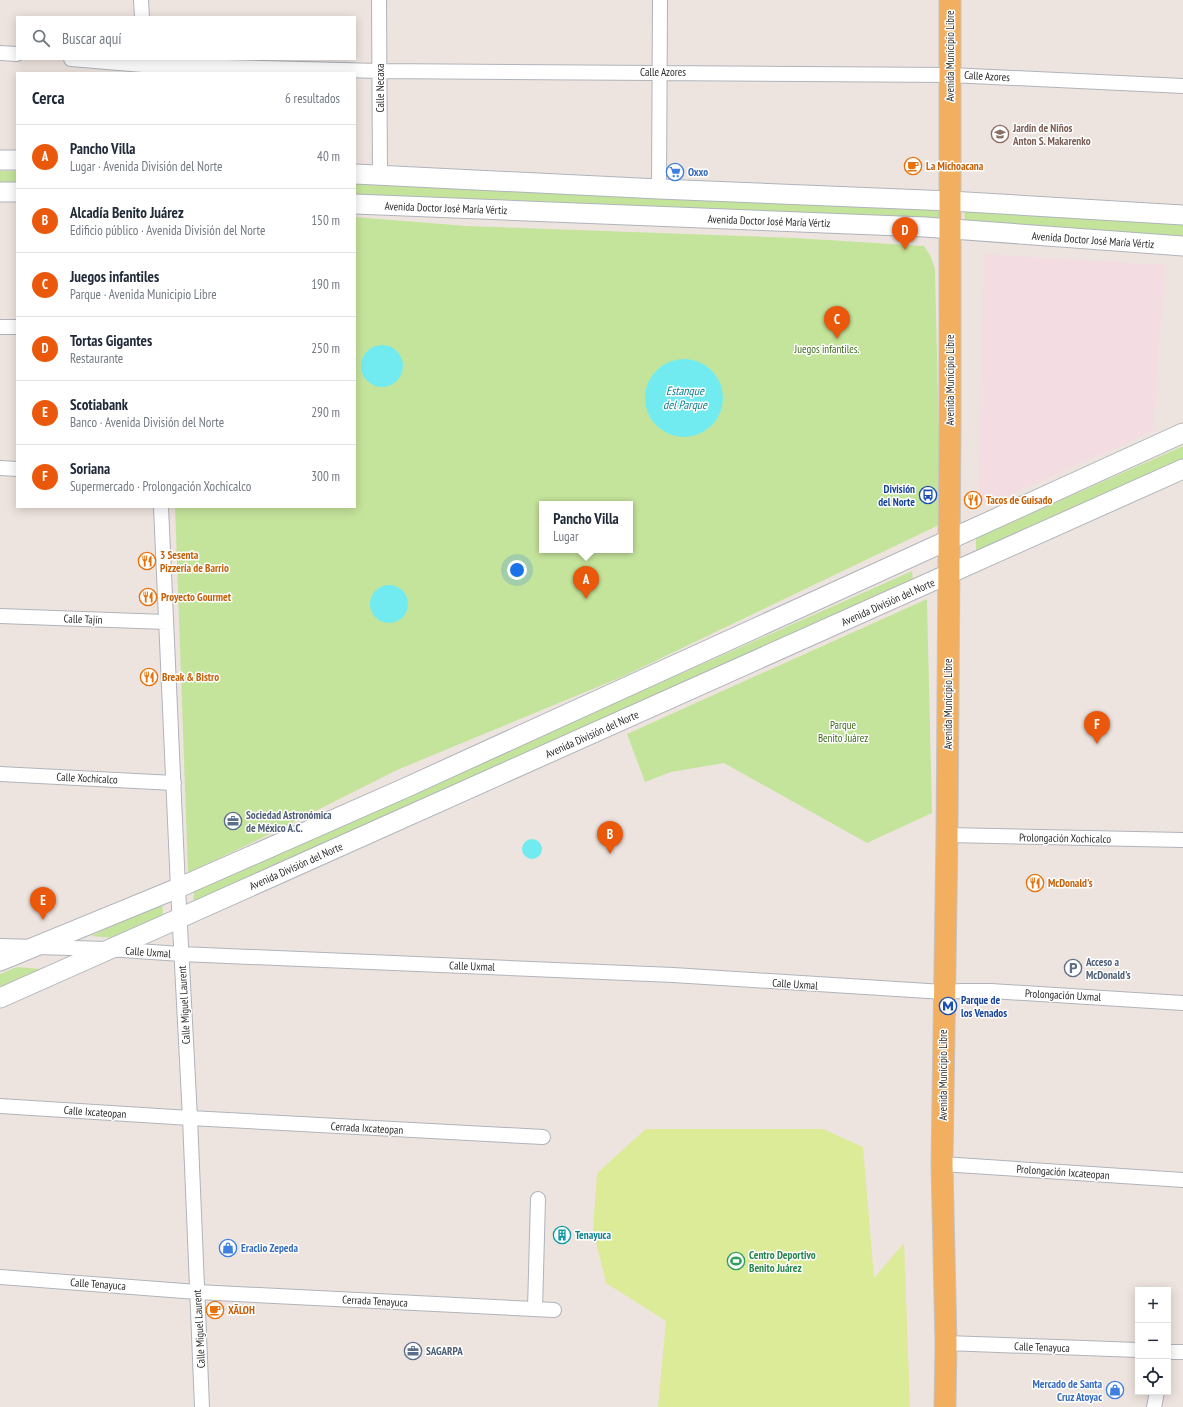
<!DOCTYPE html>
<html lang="es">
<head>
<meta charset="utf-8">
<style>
  :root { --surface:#fff; --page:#f2f2f3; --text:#1f2937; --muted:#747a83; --line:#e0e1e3; --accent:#ea580c }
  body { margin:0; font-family:"PT Sans Narrow",sans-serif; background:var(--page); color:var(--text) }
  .controls { position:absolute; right:12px; bottom:12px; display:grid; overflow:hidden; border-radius:0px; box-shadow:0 2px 10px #0003 }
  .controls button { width:36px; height:36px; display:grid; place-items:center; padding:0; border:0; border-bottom:1px solid var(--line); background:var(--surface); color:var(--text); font:20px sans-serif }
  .you { position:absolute; left:517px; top:570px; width:14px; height:14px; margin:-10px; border:3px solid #fff; border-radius:50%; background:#1a73e8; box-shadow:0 0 0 6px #1a73e833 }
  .badge { display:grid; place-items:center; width:26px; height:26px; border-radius:50%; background:var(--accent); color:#fff; font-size:13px; font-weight:700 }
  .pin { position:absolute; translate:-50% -33px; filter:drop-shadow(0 1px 2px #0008) }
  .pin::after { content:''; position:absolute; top:21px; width:14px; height:12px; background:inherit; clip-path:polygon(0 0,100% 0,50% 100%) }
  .popup { position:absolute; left:539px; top:501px; width:94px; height:52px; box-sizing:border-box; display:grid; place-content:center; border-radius:0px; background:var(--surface); filter:drop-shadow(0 1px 3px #0005); font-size:13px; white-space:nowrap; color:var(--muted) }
  .popup b { font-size:15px; color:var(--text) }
  .popup::after { content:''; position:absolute; left:50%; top:100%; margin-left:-8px; border:8px solid transparent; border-top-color:var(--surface) }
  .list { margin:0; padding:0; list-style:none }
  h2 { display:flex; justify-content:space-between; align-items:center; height:52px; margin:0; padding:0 16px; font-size:17px }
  h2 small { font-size:13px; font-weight:400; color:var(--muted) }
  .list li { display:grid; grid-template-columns:26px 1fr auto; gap:12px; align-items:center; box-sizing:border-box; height:64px; padding:0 16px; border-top:1px solid var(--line) }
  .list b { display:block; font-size:15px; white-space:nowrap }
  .list p { margin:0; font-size:13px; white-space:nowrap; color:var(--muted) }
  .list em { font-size:13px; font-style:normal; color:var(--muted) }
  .icon { flex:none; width:22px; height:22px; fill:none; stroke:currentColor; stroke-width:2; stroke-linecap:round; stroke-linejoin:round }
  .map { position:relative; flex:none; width:1183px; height:1407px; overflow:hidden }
  .search { position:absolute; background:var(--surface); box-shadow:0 2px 10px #0003; left:16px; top:16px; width:340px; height:44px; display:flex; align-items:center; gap:10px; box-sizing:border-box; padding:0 14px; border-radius:0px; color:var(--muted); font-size:15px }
  .panel { position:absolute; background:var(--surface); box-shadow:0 2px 10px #0003; left:16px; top:72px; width:340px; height:436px; border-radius:0px }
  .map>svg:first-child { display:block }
  .medical { fill:#f4dce3 }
  .green { fill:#c5e49b; fill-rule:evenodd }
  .pitch { fill:#dbeb97 }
  .water { fill:#72ebf0 }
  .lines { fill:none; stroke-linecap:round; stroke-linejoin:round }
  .street-casing { stroke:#afb4bc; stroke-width:16 }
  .secondary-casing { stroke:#afb4bc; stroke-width:21 }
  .primary-casing { stroke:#c4c4c4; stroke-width:23 }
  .street { stroke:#fff; stroke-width:14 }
  .secondary { stroke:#fff; stroke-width:19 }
  .primary { stroke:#f2af60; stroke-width:21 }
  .labels { text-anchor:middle; stroke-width:3; stroke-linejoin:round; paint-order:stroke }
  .street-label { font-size:11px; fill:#2c2c2c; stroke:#fff }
  .education-label { font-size:11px; font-weight:bold; fill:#785e54; stroke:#fff; text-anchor:start }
  .food-label { font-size:11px; font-weight:bold; fill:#c56008; stroke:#fff; text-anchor:start }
  .shop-label { font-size:11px; font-weight:bold; fill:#366cbe; stroke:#fff; text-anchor:start }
  .park-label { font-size:11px; fill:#3d6b1a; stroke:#fff }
  .transit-label { font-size:11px; font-weight:bold; fill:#164399; stroke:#fff; text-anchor:end }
  .service-label { font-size:11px; font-weight:bold; fill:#4e5e75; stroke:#fff; text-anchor:start }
  .culture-label { font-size:11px; font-weight:bold; fill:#0d838f; stroke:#fff; text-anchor:start }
  .leisure-label { font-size:11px; font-weight:bold; fill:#27864d; stroke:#fff; text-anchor:start }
  .water-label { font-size:12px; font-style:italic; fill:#0d8292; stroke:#fff }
</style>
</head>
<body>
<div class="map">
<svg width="1183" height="1407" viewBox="0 0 1183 1407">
  <rect width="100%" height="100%" fill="#eee4df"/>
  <!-- medical -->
  <path class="medical" d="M 984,254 L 1165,265 L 1153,431 L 1006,497 L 978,503 Z"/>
  <!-- green -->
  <path class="green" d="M 0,171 L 17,171 L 17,183 L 0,183 Z
    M 355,181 L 941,210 L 940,218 L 355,194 Z
    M 964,208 L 1183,224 L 1183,238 L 965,222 Z
    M 355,217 L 467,226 L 795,238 L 924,246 L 930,255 L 935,269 L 941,524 L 624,676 L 397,770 L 266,836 L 188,873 L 175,507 L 355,507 ZM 542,504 L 630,504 L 630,550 L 542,550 Z
    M 1183,446 L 1183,463 L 976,556 L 976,538 Z
    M 912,571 L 913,580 L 193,905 L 194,890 Z
    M 927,599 L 932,813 L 867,843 L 724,763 L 671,772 L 645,782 L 627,734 Z
    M 162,900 L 163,916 L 114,938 L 91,936 Z
    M 17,967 L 40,969 L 0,987 L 0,974 Z"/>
  <!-- pitch -->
  <path class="pitch" d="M 646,1129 L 823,1129 L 863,1147 L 874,1278 L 904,1243 L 910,1407 L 658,1407 L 666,1321 L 606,1283 L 593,1230 L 597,1173 Z"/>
  <!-- water -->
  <path class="water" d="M361 366a21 21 0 1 1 42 0a21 21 0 1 1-42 0Z
    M645 398a39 39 0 1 1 78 0a39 39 0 1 1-78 0Z
    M370 604a19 19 0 1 1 38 0a19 19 0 1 1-38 0Z
    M522 849a10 10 0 1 1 20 0a10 10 0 1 1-20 0Z"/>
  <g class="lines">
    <defs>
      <path id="street" d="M 141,0 L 142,17
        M 379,0 L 380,175
        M 0,53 L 17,54
        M 71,59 L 143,65 L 380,71 L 950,75 L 1183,86
        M 659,189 L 660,0
        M 0,327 L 17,327
        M 0,468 L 17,469
        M 161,507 L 178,888 L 190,1118 L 202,1407
        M 0,616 L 166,622
        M 0,774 L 174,783
        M 947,835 L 1183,840
        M 0,946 L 108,949 L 181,954 L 673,975 L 944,992 L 962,991 L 991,991 L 1183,1003
        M 0,1106 L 190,1118 L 543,1137
        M 942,1164 L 1183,1180
        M 0,1277 L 197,1292 L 554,1310
        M 535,1309 L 538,1199
        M 946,1343 L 1138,1350
        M 1168,1352 L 1183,1352
        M 1154,1407 L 1157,1392"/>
      <path id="secondary" d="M 0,160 L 17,160
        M 355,174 L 659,189 L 950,201 L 1183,215
        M 0,192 L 17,192
        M 355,204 L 925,227 L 1183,246
        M 0,961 L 178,888 L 405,788 L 1183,433
        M 0,998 L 180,918 L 1183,469"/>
      <path id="primary" d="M 945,1407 L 946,1343 L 942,1164 L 947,835 L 950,424 L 950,0"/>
    </defs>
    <!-- street casing -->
    <use href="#street" class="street-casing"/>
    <!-- secondary casing -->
    <use href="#secondary" class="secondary-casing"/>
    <!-- primary casing -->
    <use href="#primary" class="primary-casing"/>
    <!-- street -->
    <use href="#street" class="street"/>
    <!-- secondary -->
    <use href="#secondary" class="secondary"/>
    <!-- primary -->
    <use href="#primary" class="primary"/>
  </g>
  <!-- icons -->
  <defs>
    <symbol id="school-ring" viewBox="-11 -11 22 22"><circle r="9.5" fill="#fff" stroke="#8d6e63" stroke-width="1.5"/><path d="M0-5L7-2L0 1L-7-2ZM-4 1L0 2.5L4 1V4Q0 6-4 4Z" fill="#8d6e63"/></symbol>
    <symbol id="cafe-ring" viewBox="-11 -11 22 22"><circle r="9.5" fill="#fff" stroke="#e8710a" stroke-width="1.5"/><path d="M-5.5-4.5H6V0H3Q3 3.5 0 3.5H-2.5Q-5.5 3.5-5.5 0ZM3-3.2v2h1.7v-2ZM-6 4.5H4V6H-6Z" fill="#e8710a"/></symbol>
    <symbol id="supermarket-ring" viewBox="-11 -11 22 22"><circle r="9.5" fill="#fff" stroke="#3f7fe0" stroke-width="1.5"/><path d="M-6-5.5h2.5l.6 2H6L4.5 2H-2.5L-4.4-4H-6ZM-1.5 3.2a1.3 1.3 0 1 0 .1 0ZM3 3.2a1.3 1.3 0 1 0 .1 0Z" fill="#3f7fe0"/></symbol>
    <symbol id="bus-ring" viewBox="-11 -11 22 22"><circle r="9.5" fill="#fff" stroke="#1a4fb4" stroke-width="1.5"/><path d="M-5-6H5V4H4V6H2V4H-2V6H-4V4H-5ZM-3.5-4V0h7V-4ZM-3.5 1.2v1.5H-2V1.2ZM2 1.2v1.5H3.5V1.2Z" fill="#1a4fb4"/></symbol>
    <symbol id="restaurant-ring" viewBox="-11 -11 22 22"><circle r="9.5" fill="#fff" stroke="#e8710a" stroke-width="1.5"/><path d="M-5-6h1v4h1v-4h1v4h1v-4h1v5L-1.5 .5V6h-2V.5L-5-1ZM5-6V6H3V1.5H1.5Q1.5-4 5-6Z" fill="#e8710a"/></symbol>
    <symbol id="office-ring" viewBox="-11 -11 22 22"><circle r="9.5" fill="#fff" stroke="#5c6f8a" stroke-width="1.5"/><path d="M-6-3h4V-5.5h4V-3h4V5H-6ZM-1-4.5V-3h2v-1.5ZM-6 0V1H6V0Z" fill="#5c6f8a"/></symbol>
    <symbol id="parking-ring" viewBox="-11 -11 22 22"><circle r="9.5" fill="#fff" stroke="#5c6f8a" stroke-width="1.5"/><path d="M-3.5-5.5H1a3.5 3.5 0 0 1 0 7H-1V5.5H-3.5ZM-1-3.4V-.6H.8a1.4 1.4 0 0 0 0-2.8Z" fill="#5c6f8a"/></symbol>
    <symbol id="metro-ring" viewBox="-11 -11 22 22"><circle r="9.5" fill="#fff" stroke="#1a4fb4" stroke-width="1.5"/><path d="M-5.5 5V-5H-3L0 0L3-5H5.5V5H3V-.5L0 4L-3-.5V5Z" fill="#1a4fb4"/></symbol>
    <symbol id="building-ring" viewBox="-11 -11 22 22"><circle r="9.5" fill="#fff" stroke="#0f9aa8" stroke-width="1.5"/><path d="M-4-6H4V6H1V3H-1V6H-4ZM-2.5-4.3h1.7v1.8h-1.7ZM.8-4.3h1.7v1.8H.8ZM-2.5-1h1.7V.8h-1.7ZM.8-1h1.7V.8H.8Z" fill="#0f9aa8"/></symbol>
    <symbol id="shop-ring" viewBox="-11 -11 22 22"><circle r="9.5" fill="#fff" stroke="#3f7fe0" stroke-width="1.5"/><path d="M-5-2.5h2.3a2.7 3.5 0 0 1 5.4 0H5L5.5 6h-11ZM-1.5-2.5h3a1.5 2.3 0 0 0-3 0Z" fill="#3f7fe0"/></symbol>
    <symbol id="stadium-ring" viewBox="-11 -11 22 22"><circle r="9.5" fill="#fff" stroke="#2e9e5b" stroke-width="1.5"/><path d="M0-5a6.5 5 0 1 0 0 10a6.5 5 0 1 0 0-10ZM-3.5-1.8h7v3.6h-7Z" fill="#2e9e5b"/></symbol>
  </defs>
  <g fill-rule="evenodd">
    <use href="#school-ring" x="990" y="124" width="20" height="20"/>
    <use href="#cafe-ring" x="903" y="156" width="20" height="20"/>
    <use href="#supermarket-ring" x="665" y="162" width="20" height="20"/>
    <use href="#bus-ring" x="918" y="485" width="20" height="20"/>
    <use href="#restaurant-ring" x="963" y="490" width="20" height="20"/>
    <use href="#restaurant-ring" x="137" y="551" width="20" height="20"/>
    <use href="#restaurant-ring" x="138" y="587" width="20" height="20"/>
    <use href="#restaurant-ring" x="139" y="667" width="20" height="20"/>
    <use href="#office-ring" x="223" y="811" width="20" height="20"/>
    <use href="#restaurant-ring" x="1025" y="873" width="20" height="20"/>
    <use href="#parking-ring" x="1063" y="958" width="20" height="20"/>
    <use href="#metro-ring" x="938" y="996" width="20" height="20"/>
    <use href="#building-ring" x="552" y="1225" width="20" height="20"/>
    <use href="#shop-ring" x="218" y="1238" width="20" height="20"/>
    <use href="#stadium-ring" x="726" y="1251" width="20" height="20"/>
    <use href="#cafe-ring" x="205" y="1300" width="20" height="20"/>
    <use href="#office-ring" x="403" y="1341" width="20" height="20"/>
    <use href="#shop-ring" x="1105" y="1380" width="20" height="20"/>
  </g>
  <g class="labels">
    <!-- street labels -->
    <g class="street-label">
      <text transform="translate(950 56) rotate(-90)" y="4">Avenida Municipio Libre</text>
      <text x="663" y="76">Calle Azores</text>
      <text transform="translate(987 76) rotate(3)" y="4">Calle Azores</text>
      <text transform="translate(380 88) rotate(-90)" y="4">Calle Necaxa</text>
      <text transform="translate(446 208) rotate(2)" y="4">Avenida Doctor José María Vértiz</text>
      <text transform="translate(769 221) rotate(2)" y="4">Avenida Doctor José María Vértiz</text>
      <text transform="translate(1093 240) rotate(4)" y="4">Avenida Doctor José María Vértiz</text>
      <text transform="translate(950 380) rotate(-90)" y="4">Avenida Municipio Libre</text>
      <text transform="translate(888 602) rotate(-24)" y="4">Avenida División del Norte</text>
      <text transform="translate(83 619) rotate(2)" y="4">Calle Tajín</text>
      <text transform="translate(948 704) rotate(-90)" y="4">Avenida Municipio Libre</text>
      <text transform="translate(592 734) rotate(-24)" y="4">Avenida División del Norte</text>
      <text transform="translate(87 778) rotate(3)" y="4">Calle Xochicalco</text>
      <text transform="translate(1065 838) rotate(1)" y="4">Prolongación Xochicalco</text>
      <text transform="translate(296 866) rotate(-24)" y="4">Avenida División del Norte</text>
      <text transform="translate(148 952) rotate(4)" y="4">Calle Uxmal</text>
      <text transform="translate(472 966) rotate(2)" y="4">Calle Uxmal</text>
      <text transform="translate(795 984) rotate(4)" y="4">Calle Uxmal</text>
      <text transform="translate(1063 995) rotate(3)" y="4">Prolongación Uxmal</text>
      <text transform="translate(184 1005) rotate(-93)" y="4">Calle Miguel Laurent</text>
      <text transform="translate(943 1075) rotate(-90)" y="4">Avenida Municipio Libre</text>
      <text transform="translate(95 1112) rotate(4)" y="4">Calle Ixcateopan</text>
      <text transform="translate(367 1128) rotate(3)" y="4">Cerrada Ixcateopan</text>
      <text transform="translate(1063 1172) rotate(4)" y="4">Prolongación Ixcateopan</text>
      <text transform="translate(98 1284) rotate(4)" y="4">Calle Tenayuca</text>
      <text transform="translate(375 1301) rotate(3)" y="4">Cerrada Tenayuca</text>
      <text transform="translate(199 1329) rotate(-93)" y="4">Calle Miguel Laurent</text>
      <text transform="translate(1042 1347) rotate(2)" y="4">Calle Tenayuca</text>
    </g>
    <!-- education labels -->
    <g class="education-label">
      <text x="1013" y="132">Jardín de Niños<tspan x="1013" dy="13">Anton S. Makarenko</tspan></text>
    </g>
    <!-- food labels -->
    <g class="food-label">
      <text x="926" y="170">La Michoacana</text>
      <text x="986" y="504">Tacos de Guisado</text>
      <text x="160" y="559">3 Sesenta<tspan x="160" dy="13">Pizzería de Barrio</tspan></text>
      <text x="161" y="601">Proyecto Gourmet</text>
      <text x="162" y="681">Break &amp; Bistro</text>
      <text x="1048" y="887">McDonald's</text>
      <text x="228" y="1314">XĀLOH</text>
    </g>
    <!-- shop labels -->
    <g class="shop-label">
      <text x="688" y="176">Oxxo</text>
      <text x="241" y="1252">Eraclio Zepeda</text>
      <text x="1102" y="1388" text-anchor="end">Mercado de Santa<tspan x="1102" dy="13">Cruz Atoyac</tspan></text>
    </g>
    <!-- park labels -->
    <g class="park-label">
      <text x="827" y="353">Juegos infantiles.</text>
      <text x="843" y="729">Parque<tspan x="843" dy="13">Benito Juárez</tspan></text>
    </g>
    <!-- transit labels -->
    <g class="transit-label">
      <text x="915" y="493">División<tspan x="915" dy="13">del Norte</tspan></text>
      <text x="961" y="1004" text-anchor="start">Parque de<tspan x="961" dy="13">los Venados</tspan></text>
    </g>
    <!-- service labels -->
    <g class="service-label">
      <text x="246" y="819">Sociedad Astronómica<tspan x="246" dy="13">de México A.C.</tspan></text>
      <text x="1086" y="966">Acceso a<tspan x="1086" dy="13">McDonald's</tspan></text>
      <text x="426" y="1355">SAGARPA</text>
    </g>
    <!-- culture labels -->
    <g class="culture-label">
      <text x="575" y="1239">Tenayuca</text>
    </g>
    <!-- leisure labels -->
    <g class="leisure-label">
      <text x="749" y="1259">Centro Deportivo<tspan x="749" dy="13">Benito Juárez</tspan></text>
    </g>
    <!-- water labels -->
    <g class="water-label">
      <text x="685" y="395">Estanque<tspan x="685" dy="14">del Parque</tspan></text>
    </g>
  </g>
</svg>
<div class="controls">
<button>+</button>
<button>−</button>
<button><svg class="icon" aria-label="locate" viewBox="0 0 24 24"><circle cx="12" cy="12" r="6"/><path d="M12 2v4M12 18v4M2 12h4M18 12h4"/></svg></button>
</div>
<div class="you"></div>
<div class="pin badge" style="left:586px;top:599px">A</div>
<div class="popup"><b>Pancho Villa</b>Lugar</div>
<div class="pin badge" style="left:610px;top:854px">B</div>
<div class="pin badge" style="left:837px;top:339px">C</div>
<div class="pin badge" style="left:905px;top:250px">D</div>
<div class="pin badge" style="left:43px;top:920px">E</div>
<div class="pin badge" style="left:1097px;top:744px">F</div>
<div class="search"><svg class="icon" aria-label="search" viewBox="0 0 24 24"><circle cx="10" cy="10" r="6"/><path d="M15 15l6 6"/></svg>Buscar aquí</div>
<section class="panel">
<h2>Cerca<small>6 resultados</small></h2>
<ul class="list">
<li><span class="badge">A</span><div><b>Pancho Villa</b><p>Lugar · Avenida División del Norte</p></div><em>40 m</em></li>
<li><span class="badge">B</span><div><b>Alcadía Benito Juárez</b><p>Edificio público · Avenida División del Norte</p></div><em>150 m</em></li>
<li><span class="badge">C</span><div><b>Juegos infantiles</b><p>Parque · Avenida Municipio Libre</p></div><em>190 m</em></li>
<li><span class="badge">D</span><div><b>Tortas Gigantes</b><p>Restaurante</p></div><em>250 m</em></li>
<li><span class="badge">E</span><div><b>Scotiabank</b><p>Banco · Avenida División del Norte</p></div><em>290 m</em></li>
<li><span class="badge">F</span><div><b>Soriana</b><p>Supermercado · Prolongación Xochicalco</p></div><em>300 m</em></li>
</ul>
</section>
</div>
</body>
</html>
